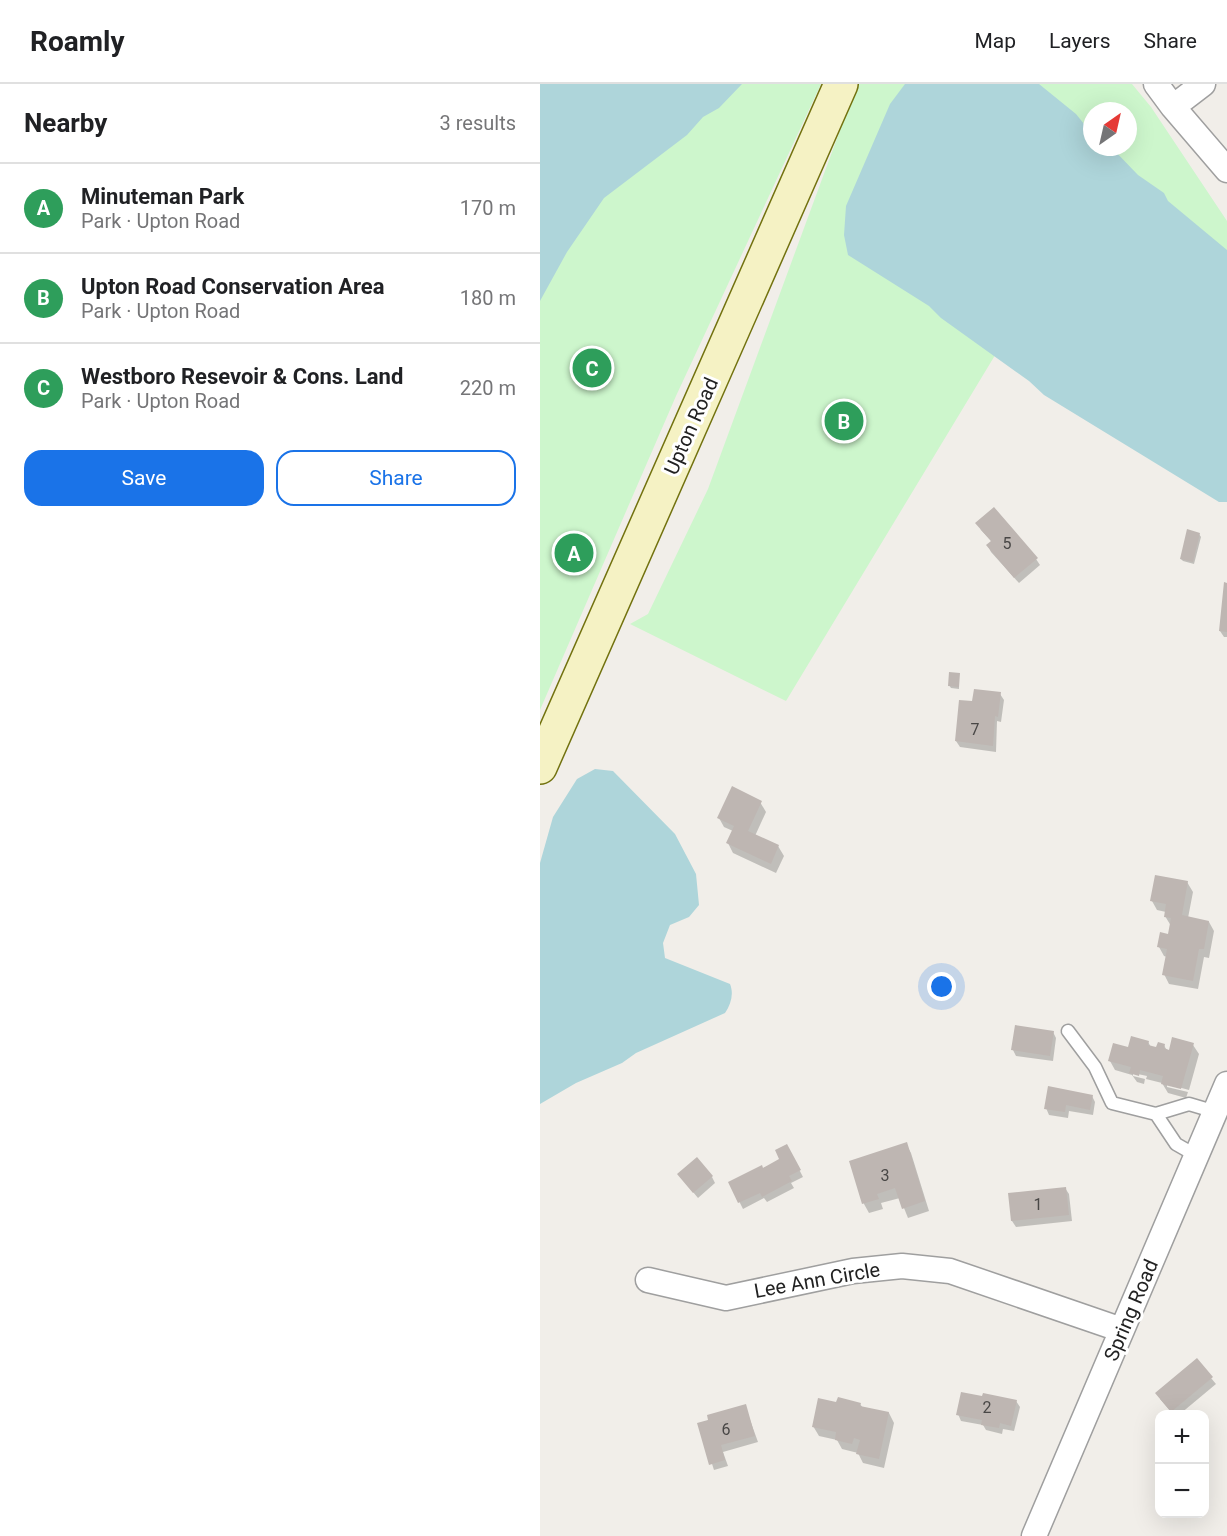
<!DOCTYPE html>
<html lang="en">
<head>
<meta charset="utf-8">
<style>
  :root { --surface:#fff; --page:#f2f2f2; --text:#202124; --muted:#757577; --line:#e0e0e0; --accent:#1a73e8 }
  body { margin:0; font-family:Roboto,sans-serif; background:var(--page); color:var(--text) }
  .controls { position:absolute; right:18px; bottom:18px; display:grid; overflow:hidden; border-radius:12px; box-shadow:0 6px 24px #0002 }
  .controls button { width:54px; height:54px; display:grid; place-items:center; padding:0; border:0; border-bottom:2px solid var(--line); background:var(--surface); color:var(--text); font:30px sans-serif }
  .compass { position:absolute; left:543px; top:18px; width:54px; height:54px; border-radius:50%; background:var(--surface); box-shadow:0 6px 24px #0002; rotate:34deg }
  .you { position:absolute; left:402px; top:903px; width:21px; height:21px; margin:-15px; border:4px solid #fff; border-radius:50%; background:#1a73e8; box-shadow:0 0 0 9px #1a73e833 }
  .badge { display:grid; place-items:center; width:39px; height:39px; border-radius:50%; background:var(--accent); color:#fff; font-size:20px; font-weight:700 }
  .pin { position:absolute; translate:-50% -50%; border:3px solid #fff; box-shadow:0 2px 6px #0006 }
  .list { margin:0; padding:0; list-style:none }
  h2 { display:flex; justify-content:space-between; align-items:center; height:78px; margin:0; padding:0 24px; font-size:26px }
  h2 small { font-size:20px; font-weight:400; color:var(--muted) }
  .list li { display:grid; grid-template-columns:39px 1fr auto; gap:18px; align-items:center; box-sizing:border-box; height:90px; padding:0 24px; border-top:2px solid var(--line) }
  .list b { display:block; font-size:22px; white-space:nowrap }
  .list p { margin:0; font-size:20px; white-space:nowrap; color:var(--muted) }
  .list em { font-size:20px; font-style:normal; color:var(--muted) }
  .actions { display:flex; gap:12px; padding:18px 24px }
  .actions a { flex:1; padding:14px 0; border:2px solid var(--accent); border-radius:18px; text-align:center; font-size:21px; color:var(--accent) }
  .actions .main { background:var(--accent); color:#fff }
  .map { position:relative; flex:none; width:687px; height:1452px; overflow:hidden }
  header { display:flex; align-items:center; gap:36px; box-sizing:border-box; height:84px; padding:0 30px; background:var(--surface); border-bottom:2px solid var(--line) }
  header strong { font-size:28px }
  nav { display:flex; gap:33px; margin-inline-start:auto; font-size:21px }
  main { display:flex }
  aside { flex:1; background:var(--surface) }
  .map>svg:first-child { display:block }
  .park { fill:#cdf6cc; fill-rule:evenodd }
  .water { fill:#aed5da }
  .shadow { fill:#0003 }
  .building { fill:#beb6b2 }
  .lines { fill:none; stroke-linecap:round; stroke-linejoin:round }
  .lane-casing { stroke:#9f9f9f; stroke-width:15 }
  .street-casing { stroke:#9f9f9f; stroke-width:27 }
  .secondary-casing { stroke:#72720f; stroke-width:36 }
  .lane { stroke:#fff; stroke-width:12 }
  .street { stroke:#fff; stroke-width:24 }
  .secondary { stroke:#f5f2c4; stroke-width:33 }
  .labels { text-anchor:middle; stroke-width:6; stroke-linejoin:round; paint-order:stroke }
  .number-label { font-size:16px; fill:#494746 }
  .street-label { font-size:20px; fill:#222; stroke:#fff }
</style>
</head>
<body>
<header>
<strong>Roamly</strong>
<nav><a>Map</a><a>Layers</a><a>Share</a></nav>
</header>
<main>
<aside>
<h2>Nearby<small>3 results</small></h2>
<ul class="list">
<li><span class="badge" style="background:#2e9e5b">A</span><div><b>Minuteman Park</b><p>Park · Upton Road</p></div><em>170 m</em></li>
<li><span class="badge" style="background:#2e9e5b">B</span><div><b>Upton Road Conservation Area</b><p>Park · Upton Road</p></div><em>180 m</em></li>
<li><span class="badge" style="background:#2e9e5b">C</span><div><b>Westboro Resevoir &amp; Cons. Land</b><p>Park · Upton Road</p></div><em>220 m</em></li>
</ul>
<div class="actions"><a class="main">Save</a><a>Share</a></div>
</aside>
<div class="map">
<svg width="687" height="1452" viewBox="0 0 687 1452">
  <rect width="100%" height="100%" fill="#f1eee9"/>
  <!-- park -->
  <path class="park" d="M 0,0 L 281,0 L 136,312 L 0,626 Z
    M 317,0 L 592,0 L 611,23 L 687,137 L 687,185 L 457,268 L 246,617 L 90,540 L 108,530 L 168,405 ZM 552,27 L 588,27 L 588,63 L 552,63 Z"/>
  <!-- water -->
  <path class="water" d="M 0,0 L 202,0 L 179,24 L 163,33 L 147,51 L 64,114 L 27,168 L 0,217 Z
    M 365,0 L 499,0 L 536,30 L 552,50 L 552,63 L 571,63 L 598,91 L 624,109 L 628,117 L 687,166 L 687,418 L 679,418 L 504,311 L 489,297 L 401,234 L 389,222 L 308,171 L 304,151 L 306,122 L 350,20 Z
    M 55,685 L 73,687 L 135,750 L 156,790 L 159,821 L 149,833 L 130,841 L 123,859 L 125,874 L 190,900 C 194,910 191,920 185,929 L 96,969 L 82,979 L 36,999 L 0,1020 L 0,779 L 13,733 L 37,695 Z"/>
  <!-- shadow -->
  <path class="shadow" d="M 440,445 L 496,475 L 500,481 L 479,499 L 451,468 L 448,462 L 452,458 Z
    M 659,450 L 661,453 L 654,480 L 643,477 L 641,475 Z
    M 687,500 L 687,553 L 684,553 L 680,547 Z
    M 419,590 L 419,605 L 411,604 L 409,601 Z
    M 460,610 L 464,616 L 461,638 L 457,637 L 456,668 L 420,663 L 416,657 L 433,618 Z
    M 220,718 L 226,728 L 215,752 L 238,762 L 244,772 L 236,789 L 193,769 L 188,759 L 193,747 L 184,743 L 179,734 Z
    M 647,798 L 653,808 L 648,834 L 669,838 L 674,847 L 669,874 L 664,873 L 658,905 L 629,900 L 624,890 L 627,873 L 624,872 L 619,863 L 629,851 L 631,842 L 625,832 L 626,828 L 617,826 L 612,817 Z
    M 513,948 L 516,954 L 513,977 L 476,972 L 473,966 Z
    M 608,958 L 611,963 L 617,965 L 624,961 L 627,967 L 653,961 L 659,970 L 649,1006 L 627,1000 L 627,1003 L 648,1008 L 646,1014 L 628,1009 L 622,999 L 606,995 L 607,992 L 593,989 L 593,992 L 605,995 L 604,1000 L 597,998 L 592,991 L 575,986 L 570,977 L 589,965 Z
    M 552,1012 L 555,1018 L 553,1031 L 529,1027 L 528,1034 L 509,1031 L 506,1024 Z
    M 366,1060 L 371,1069 L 389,1127 L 368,1134 L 360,1114 L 341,1119 L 343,1125 L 329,1129 L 324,1120 L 311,1078 Z
    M 247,1062 L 263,1093 L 251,1099 L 254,1104 L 227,1118 L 224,1114 L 203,1125 L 190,1099 L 241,1076 Z
    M 172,1093 L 175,1099 L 158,1114 L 143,1096 Z
    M 525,1104 L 529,1110 L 532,1137 L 476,1143 L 472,1137 L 469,1110 Z
    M 656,1276 L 676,1300 L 640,1330 L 633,1330 L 620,1315 Z
    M 476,1317 L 480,1323 L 474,1347 L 463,1345 L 462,1350 L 446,1346 L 443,1341 L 421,1337 L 418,1330 Z
    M 298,1320 L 320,1320 L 323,1324 L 349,1329 L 354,1339 L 344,1384 L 323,1379 L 318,1369 L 302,1365 L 297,1356 L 279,1352 L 273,1342 Z
    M 205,1322 L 218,1358 L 183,1368 L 188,1382 L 174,1386 L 159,1340 Z"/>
  <!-- building -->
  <path class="building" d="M 454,423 L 498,474 L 474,494 L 446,461 L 451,457 L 435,439 Z
    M 647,445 L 660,449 L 653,478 L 640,475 Z
    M 684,498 L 687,499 L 687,548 L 679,547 Z
    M 409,588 L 420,589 L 419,603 L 408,602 Z
    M 434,605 L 461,608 L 458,633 L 455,632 L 453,662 L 415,657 L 419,616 L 432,617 Z
    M 192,702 L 222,717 L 208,747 L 239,761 L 231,780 L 186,759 L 194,742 L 177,734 Z
    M 615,791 L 648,797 L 642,831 L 669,837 L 664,865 L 659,865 L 653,897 L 622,891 L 627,865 L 617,863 L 620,848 L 628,850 L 631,834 L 624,833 L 626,820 L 610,817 Z
    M 475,941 L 514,947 L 510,972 L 471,966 Z
    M 591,952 L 609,957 L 608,961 L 616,963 L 618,958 L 625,960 L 624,964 L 629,966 L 632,953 L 654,959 L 641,1005 L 621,1000 L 623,992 L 600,986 L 599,992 L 589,989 L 591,983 L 568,977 L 573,959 L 588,963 Z
    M 508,1002 L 553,1011 L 550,1026 L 526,1021 L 525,1028 L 504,1025 Z
    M 367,1058 L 385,1117 L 362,1125 L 355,1104 L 337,1110 L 339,1115 L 322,1120 L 309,1077 Z
    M 247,1060 L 261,1086 L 249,1092 L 252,1097 L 222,1113 L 220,1109 L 198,1119 L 188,1098 L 222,1081 L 223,1084 L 239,1075 L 235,1066 Z
    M 157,1073 L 173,1092 L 153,1109 L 137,1090 Z
    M 526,1103 L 529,1131 L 471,1137 L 468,1109 Z
    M 657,1274 L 673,1293 L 631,1328 L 615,1309 Z
    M 421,1308 L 442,1312 L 443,1309 L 477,1316 L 471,1342 L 460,1339 L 459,1344 L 441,1341 L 442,1336 L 416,1331 Z
    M 298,1313 L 321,1319 L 320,1322 L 349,1328 L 339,1375 L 316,1370 L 320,1356 L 314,1354 L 312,1360 L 295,1356 L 296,1348 L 272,1343 L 278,1314 L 296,1318 Z
    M 206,1320 L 215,1352 L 181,1361 L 185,1376 L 169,1381 L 157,1339 L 168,1336 L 167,1331 Z"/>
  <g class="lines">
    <defs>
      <path id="lane" d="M 528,947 L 555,983 L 572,1019 L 616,1030
        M 657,1072 L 636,1060 L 616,1030 L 649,1020 L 676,1028"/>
      <path id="street" d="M 616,0 L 633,23 L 687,86
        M 633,23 L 663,0
        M 108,1196 L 186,1214 L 313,1187 L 362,1182 L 410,1187 L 582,1246
        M 494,1452 L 687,1000"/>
      <path id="secondary" d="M 0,683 L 301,0"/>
    </defs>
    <!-- lane casing -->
    <use href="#lane" class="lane-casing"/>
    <!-- street casing -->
    <use href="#street" class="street-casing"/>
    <!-- secondary casing -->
    <use href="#secondary" class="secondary-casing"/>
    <!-- lane -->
    <use href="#lane" class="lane"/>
    <!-- street -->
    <use href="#street" class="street"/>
    <!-- secondary -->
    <use href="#secondary" class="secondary"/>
  </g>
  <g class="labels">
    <!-- number labels -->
    <g class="number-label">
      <text x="467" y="465">5</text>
      <text x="435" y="651">7</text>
      <text x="345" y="1097">3</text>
      <text x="498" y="1126">1</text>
      <text x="447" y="1329">2</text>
      <text x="186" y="1351">6</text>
    </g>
    <!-- street labels -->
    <g class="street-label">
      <text transform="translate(151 342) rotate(-66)" y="7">Upton Road</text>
      <text transform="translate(277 1196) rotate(-10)" y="7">Lee Ann Circle</text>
      <text transform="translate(591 1226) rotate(-67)" y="7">Spring Road</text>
    </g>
  </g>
</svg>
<div class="controls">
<button>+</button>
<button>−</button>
</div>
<svg class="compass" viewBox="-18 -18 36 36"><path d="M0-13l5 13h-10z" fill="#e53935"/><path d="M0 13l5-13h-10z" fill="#757577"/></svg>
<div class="you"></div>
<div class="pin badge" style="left:34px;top:469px;background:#2e9e5b">A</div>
<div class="pin badge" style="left:304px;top:337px;background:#2e9e5b">B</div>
<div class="pin badge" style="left:52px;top:284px;background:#2e9e5b">C</div>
</div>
</main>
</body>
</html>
